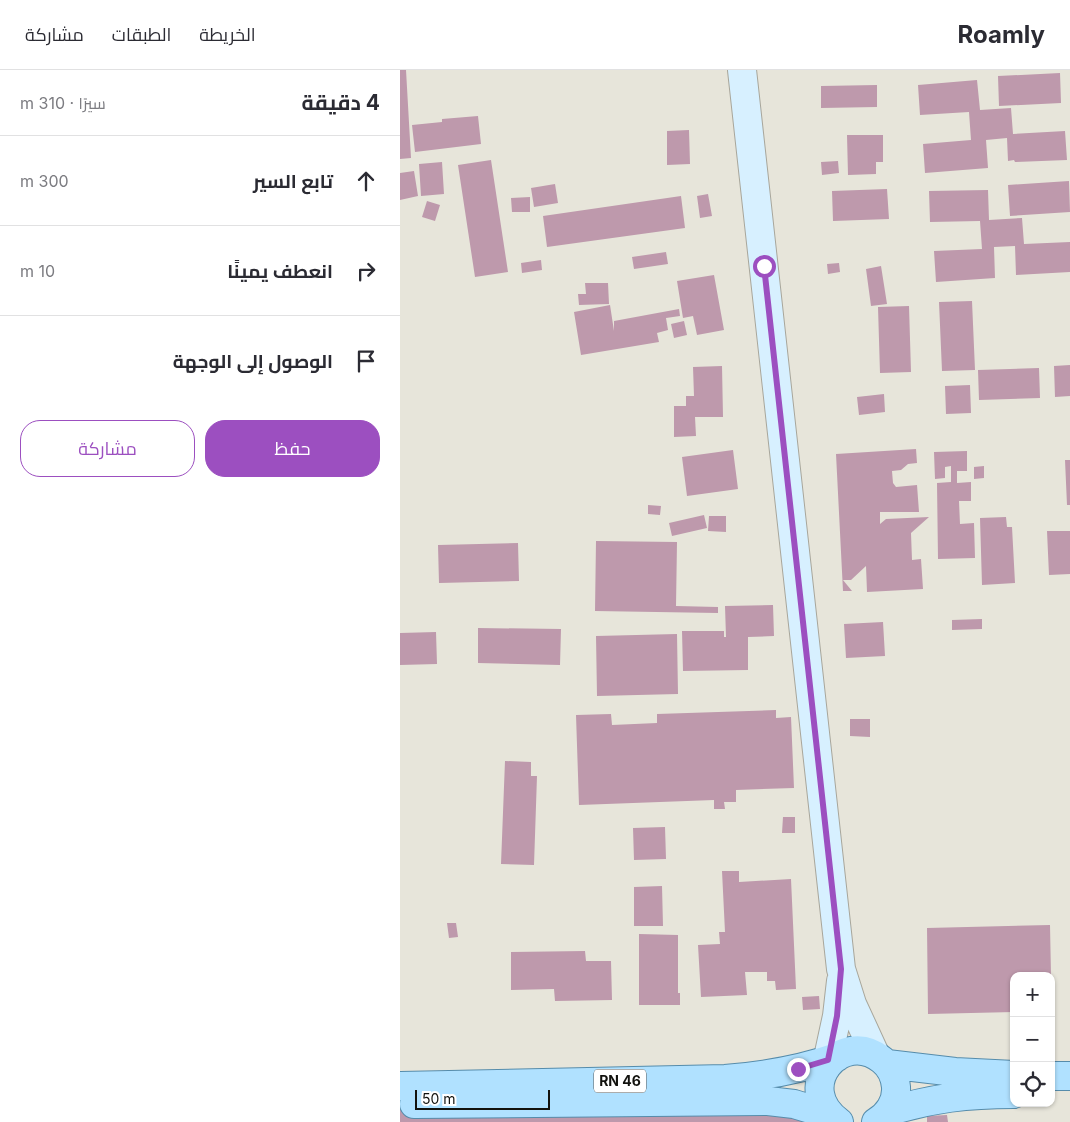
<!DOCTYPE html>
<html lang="ar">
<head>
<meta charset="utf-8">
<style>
  :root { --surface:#fff; --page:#f7f7f7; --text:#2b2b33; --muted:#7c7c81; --line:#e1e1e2; --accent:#9c4fc0 }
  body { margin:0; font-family:Inter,Cairo,sans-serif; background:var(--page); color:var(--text); direction:rtl }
  .controls { position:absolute; right:15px; bottom:15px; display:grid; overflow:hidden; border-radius:10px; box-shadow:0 1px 4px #0004 }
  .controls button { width:45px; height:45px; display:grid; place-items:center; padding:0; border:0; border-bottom:1px solid var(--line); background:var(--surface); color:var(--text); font:25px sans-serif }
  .scale { position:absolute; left:15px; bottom:12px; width:135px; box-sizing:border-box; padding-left:5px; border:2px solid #12120e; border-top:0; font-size:14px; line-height:18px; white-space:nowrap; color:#12120e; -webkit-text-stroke:4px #fff; paint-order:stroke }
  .stop { position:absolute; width:15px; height:15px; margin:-11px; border:4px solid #9c4fc0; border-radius:50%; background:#fff }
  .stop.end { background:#9c4fc0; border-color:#fff; box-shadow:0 1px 5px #0008 }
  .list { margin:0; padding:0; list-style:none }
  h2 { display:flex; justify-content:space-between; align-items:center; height:65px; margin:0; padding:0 20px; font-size:21px }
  h2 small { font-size:16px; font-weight:400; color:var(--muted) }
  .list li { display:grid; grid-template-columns:32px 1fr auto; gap:15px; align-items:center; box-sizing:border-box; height:90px; padding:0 20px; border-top:1px solid var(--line) }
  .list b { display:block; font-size:19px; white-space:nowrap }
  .list em { font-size:16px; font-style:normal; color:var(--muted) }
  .actions { display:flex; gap:10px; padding:15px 20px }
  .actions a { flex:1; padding:11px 0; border:1px solid var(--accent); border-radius:20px; text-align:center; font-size:18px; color:var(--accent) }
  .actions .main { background:var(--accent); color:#fff }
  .icon { flex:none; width:28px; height:28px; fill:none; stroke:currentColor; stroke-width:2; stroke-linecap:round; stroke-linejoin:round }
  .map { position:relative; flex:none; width:670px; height:1052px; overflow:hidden; direction:ltr }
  header { display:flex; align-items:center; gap:30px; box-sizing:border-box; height:70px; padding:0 25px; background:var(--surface); border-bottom:1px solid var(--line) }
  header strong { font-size:24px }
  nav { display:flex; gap:28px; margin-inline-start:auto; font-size:18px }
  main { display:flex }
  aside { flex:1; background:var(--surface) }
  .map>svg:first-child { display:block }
  .building { fill:#be99ac }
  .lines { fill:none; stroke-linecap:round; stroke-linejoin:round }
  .secondary-casing { stroke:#a8a69b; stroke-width:30 }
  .primary-casing { stroke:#568cab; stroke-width:30 }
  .secondary { stroke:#d7f0ff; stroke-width:28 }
  .primary { stroke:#b0e1ff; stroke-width:28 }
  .route { stroke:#9c4fc0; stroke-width:6 }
  .labels { text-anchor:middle; stroke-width:4; stroke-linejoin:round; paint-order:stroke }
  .shield { fill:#fff; stroke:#595956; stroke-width:1 }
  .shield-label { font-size:14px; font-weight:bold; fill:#12120e }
</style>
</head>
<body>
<header>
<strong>Roamly</strong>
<nav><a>الخريطة</a><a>الطبقات</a><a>مشاركة</a></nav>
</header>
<main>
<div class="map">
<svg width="670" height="1052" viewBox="0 0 670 1052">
  <rect width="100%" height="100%" fill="#e7e5da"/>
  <!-- building -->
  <path class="building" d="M 0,0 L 6,0 L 11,88 L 0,89 Z
    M 660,3 L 661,33 L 599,36 L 598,6 Z
    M 577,10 L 580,40 L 611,38 L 613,64 L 665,61 L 667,90 L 615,92 L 614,90 L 608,91 L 607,68 L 586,70 L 588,98 L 525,103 L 523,74 L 571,70 L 569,42 L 520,45 L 518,15 Z
    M 477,15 L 477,37 L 421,38 L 421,16 Z
    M 78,46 L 81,74 L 15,82 L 12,55 L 42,52 L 42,49 Z
    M 289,60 L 290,94 L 267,95 L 267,61 Z
    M 447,65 L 483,65 L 483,92 L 476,92 L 476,104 L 448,105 Z
    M 91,90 L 108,202 L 75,207 L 58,95 Z
    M 438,91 L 439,103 L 422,105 L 421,92 Z
    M 42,92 L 44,124 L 21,126 L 19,94 Z
    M 14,101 L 18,126 L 0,130 L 0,103 Z
    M 669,111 L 670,142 L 610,146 L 608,115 Z
    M 155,114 L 158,133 L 134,137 L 131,118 Z
    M 487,119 L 489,149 L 433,151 L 432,121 Z
    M 588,120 L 589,150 L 622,148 L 624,174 L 670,172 L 670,202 L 616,205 L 615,176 L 594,177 L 595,208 L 536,212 L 534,181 L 582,179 L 580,151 L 530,152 L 529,121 Z
    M 308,124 L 312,146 L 300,148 L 297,126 Z
    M 281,126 L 285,158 L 147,177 L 143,146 Z
    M 130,127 L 130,142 L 112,142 L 111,128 Z
    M 27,131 L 40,135 L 35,151 L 22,147 Z
    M 266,182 L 268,194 L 234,199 L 232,187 Z
    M 141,190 L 142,200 L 122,203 L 121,193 Z
    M 439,193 L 440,202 L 428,204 L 427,194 Z
    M 481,196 L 487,234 L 471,236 L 466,199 Z
    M 314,205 L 324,260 L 297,265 L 293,246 L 283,248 L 277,211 Z
    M 185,213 L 208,213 L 209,234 L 179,235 L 178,224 L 186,224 Z
    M 572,231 L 575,300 L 542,301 L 539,232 Z
    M 210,235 L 214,261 L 214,251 L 279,239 L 280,246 L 266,248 L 268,260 L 257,263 L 259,272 L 181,285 L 174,242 Z
    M 509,236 L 511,302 L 480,303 L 478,237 Z
    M 284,251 L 287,265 L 274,268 L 271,254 Z
    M 670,295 L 670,326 L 655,327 L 654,296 Z
    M 322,296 L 323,347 L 295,347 L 296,366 L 274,367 L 274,336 L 286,336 L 286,326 L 294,326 L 293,297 Z
    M 639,298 L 640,328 L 579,330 L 578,300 Z
    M 570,315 L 571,343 L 546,344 L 545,316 Z
    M 484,324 L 485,342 L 459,345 L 457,327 Z
    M 516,379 L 517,393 L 508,394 L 501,400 L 492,401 L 493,413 L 496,417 L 517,415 L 519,442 L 480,442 L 480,454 L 486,449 L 529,447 L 511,463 L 512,490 L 521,489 L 523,519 L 467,522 L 466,496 L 451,510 L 443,510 L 452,521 L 443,521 L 436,384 Z
    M 333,380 L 338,419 L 287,426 L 282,387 Z
    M 567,381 L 567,401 L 557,401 L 557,413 L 571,412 L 571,431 L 559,431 L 560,454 L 574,453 L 575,488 L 538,489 L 537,413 L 551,412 L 551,396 L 545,397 L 545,408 L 535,409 L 534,382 Z
    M 665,390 L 670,390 L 670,435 L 667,435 Z
    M 584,396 L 584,408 L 574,409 L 574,397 Z
    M 248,435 L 261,436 L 260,445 L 248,444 Z
    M 304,445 L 307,458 L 272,466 L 269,453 Z
    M 309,446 L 326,446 L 326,462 L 308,461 Z
    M 606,447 L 607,457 L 612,457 L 615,513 L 582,515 L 580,448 Z
    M 647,461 L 670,461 L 670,504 L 649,505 Z
    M 196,471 L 277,472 L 276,536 L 318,537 L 318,543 L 195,541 Z
    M 118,473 L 119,511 L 39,513 L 38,475 Z
    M 373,535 L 374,566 L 348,567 L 348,600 L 283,601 L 282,561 L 324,561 L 324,567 L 326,567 L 325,536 Z
    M 582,549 L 582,559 L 552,560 L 552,550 Z
    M 483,552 L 485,586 L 446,588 L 444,554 Z
    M 78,558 L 161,559 L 160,595 L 78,593 Z
    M 36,562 L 37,594 L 0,595 L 0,563 Z
    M 277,564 L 278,624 L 197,626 L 196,566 Z
    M 376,640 L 376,648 L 391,647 L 394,718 L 336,720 L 336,732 L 324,732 L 325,739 L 314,739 L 314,730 L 179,735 L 176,645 L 211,644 L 212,655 L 257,653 L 257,644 Z
    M 450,649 L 470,649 L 470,667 L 450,666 Z
    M 105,691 L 131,692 L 131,706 L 137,706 L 134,795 L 101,794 Z
    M 383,747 L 395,747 L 395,763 L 382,763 Z
    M 265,757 L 266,789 L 234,790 L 233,758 Z
    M 322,801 L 339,801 L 339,812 L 391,809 L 396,919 L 376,920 L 375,911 L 367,911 L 367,902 L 345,902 L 347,925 L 301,927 L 298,875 L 320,874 L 319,862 L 325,862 Z
    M 262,816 L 263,856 L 234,856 L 234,817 Z
    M 47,853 L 56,853 L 58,867 L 49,868 Z
    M 650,855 L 651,906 L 614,906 L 614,942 L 528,944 L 527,858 Z
    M 239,864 L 278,865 L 278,923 L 280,923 L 280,935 L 239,935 Z
    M 185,881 L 186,891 L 211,891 L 212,930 L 155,931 L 154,919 L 111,920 L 111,882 Z
    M 419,926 L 420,939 L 403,940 L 402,927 Z
    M 0,1040 L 166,1043 L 407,1041 L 406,1052 L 0,1052 Z
    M 547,1045 L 548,1052 L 527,1052 L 527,1046 Z"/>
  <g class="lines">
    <defs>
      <path id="secondary" d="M 342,0 L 441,899 L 452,934 L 475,984
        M 426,997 L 437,946 L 441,911"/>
      <path id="primary" d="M 487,994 L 555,1002 L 614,1005
        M 651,1006 L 670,1006
        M 0,1016 L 325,1009 C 364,1006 400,1000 437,987
        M 14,1034 L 368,1031 L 394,1034 L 430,1045
        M 488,1042 C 531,1028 569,1024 614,1024
        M 439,1052 C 391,1017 442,957 482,990 C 491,997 495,1006 496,1017 C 497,1032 488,1045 476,1052"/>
    </defs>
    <!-- secondary casing -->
    <use href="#secondary" class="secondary-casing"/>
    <!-- primary casing -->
    <use href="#primary" class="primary-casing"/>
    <!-- secondary -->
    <use href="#secondary" class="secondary"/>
    <!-- primary -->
    <use href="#primary" class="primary"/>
  </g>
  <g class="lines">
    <!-- route -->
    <path class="route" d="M 364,196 L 441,899 L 437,946 L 428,990 L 398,999"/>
  </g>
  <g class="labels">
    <!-- shield labels -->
    <rect class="shield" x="194" y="999.5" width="52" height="23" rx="4"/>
    <g class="shield-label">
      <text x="220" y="1016">RN 46</text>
    </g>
  </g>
</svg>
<div class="controls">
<button>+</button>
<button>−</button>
<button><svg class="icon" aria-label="locate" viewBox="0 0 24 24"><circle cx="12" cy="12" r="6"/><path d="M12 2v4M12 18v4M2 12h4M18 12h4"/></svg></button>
</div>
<div class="scale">50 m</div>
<div class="stop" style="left:364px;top:196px"></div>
<div class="stop end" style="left:398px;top:999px"></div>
</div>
<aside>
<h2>4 دقيقة<small>سيرًا · 310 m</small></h2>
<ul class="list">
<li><svg class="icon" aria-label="ahead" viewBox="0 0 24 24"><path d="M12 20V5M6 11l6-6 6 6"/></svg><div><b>تابع السير</b></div><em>300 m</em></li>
<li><svg class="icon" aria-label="right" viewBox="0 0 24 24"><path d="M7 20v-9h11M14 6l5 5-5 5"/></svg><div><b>انعطف يمينًا</b></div><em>10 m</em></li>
<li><svg class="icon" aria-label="arrive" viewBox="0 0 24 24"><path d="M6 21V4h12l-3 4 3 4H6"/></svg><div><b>الوصول إلى الوجهة</b></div></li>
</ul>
<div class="actions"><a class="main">حفظ</a><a>مشاركة</a></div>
</aside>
</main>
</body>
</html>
